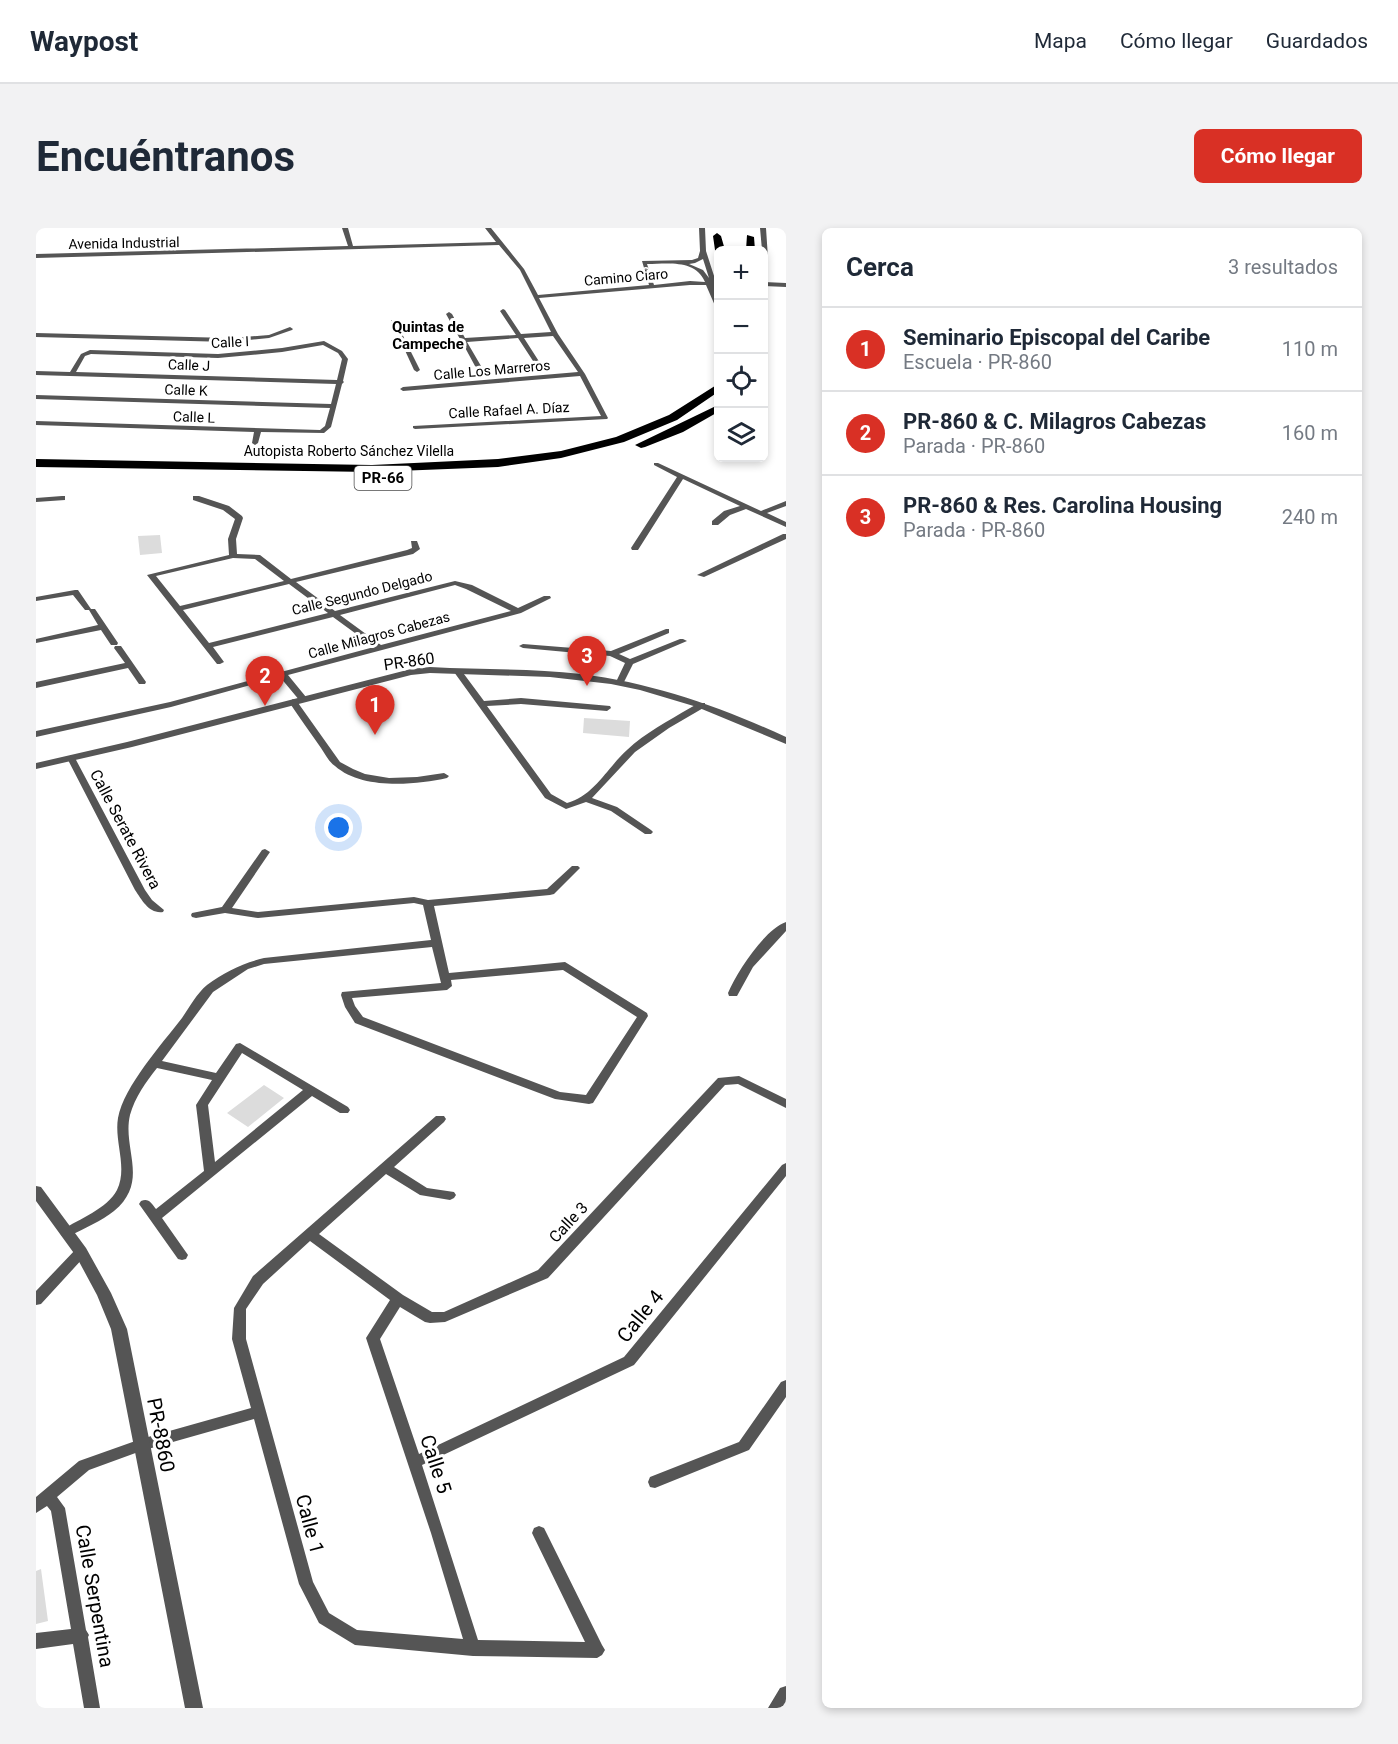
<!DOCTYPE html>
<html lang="es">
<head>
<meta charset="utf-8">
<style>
  :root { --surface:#fff; --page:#f2f2f3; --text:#1f2937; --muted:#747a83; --line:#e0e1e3; --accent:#d93025 }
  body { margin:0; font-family:Roboto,sans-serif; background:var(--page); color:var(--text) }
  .controls { position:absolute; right:18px; top:18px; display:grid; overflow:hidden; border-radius:9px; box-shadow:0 3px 9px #0003 }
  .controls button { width:54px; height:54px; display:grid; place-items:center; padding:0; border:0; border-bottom:2px solid var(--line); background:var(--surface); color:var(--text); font:30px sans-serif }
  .you { position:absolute; left:303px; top:600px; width:21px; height:21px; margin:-15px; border:4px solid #fff; border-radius:50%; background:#1a73e8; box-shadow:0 0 0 9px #1a73e833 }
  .badge { display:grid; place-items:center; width:39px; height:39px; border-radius:50%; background:var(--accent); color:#fff; font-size:20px; font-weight:700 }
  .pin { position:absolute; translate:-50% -50px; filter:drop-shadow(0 2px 3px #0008) }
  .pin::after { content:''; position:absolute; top:32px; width:21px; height:18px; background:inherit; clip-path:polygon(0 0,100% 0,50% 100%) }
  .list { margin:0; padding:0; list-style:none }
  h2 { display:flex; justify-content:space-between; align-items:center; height:78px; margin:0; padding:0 24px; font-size:26px }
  h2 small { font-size:20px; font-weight:400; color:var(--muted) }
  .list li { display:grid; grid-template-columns:39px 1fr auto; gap:18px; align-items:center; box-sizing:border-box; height:84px; padding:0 24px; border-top:2px solid var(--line) }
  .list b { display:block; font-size:22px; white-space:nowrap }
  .list p { margin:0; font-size:20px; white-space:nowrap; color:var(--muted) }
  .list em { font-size:20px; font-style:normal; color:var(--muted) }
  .icon { flex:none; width:33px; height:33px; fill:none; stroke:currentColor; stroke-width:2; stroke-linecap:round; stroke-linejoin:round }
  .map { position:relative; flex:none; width:750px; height:1480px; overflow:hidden; border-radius:9px }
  header { display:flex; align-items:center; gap:36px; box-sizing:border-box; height:84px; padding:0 30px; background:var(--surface); border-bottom:2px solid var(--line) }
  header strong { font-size:28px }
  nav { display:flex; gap:33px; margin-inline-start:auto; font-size:21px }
  .intro { display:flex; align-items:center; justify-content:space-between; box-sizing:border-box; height:144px; padding:0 36px }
  h1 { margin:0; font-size:42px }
  .button { padding:15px 27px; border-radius:9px; background:var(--accent); color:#fff; font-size:21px; font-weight:700 }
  main { display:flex; gap:36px; padding:0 36px }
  aside { flex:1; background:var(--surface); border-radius:9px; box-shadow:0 3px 9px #0003 }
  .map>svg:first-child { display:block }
  .green { fill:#dcdcdc }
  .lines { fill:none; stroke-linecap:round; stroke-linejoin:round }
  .minor { fill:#555; fill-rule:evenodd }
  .tertiary { fill:#555; fill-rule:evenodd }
  .motorway { fill:#000; fill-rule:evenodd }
  .labels { text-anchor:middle; stroke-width:6; stroke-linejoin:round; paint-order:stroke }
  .far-street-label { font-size:14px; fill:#000; stroke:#fff }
  .far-neighbourhood-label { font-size:15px; font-weight:bold; fill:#000; stroke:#fff }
  .shield { fill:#fff; stroke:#4c4c4c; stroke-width:1.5 }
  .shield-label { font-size:15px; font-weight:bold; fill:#000 }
  .street-label { font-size:16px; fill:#000; stroke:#fff }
  .near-street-label { font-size:20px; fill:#000; stroke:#fff }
</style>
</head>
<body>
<header>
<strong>Waypost</strong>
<nav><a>Mapa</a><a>Cómo llegar</a><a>Guardados</a></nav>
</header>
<div class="intro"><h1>Encuéntranos</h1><a class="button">Cómo llegar</a></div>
<main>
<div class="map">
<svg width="750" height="1480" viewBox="0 0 750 1480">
  <rect width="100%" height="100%" fill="#fff"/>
  <!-- green -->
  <path class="green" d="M 124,307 L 126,325 L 104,327 L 102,308 Z
    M 548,490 L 594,493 L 593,509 L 547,505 Z
    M 228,857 L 248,870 L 212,899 L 191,885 Z
    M 5,1341 L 12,1393 L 0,1396 L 0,1343 Z"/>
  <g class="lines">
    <!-- minor -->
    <path class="minor" d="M 306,0 L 312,0 L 317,18 L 460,14 L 449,0 L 455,0 L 488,41 L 502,67 L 613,57 L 606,33 L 656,32 L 662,30 L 664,23 L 663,0 L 669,0 L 670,23 L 680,54 L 682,54 L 682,58 L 681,58 L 682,72 L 680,71 L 682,81 L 680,80 L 670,57 L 654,57 L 503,70 L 522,106 L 549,146 L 572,190 L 571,191 L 379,201 L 377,200 L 377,198 L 565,188 L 544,148 L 367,163 L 364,161 L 367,159 L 542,144 L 517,108 L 488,110 L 504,135 L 501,137 L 499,136 L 482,110 L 431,114 L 445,138 L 442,140 L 439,138 L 426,114 L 372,118 L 384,142 L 381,144 L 378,142 L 355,92 L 360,93 L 370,114 L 424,111 L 410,86 L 413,84 L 416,86 L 429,110 L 480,107 L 464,83 L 467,81 L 469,82 L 485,106 L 515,104 L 484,42 L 463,17 L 0,30 L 0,26 L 312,18 ZM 667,31 L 673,50 L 667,42 L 653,36 L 659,35 ZM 611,36 C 632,36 659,31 669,54 L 654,53 L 618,57 Z
      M 724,0 L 730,0 L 732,30 L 731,49 L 728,51 L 728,22 L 726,22 Z
      M 728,54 L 750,55 L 750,59 L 728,58 Z
      M 254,99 L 257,101 L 256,102 L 233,110 L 193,114 L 0,109 L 0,105 L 193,110 L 233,107 Z
      M 288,113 L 306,123 L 312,131 L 307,153 L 308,154 L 306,156 L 295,199 L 288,205 L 225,204 L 222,215 L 219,217 L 216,215 L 218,204 L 0,197 L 0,193 L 284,202 L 289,198 L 294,180 L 0,171 L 0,167 L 295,176 L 300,156 L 0,147 L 0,143 L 34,144 L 45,126 L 54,122 L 182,126 L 246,120 ZM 287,117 L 302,125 L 306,131 L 301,152 L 40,144 L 49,128 L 55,126 L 182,130 L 246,124 Z
      M 618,235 L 622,235 L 725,283 L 750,273 L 750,278 L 731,285 L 750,294 L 750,299 L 710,281 L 694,287 L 682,297 L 676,297 L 676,293 L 688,283 L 704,278 L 647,251 L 602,322 L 596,322 L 595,320 L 641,249 L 618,237 Z
      M 26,268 L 29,268 L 29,272 L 0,274 L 0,270 Z
      M 157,268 L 163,268 L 193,278 L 206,288 L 207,290 L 200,311 L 201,326 L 224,327 L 255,351 L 371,322 L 376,320 L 375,313 L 381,313 L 384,321 L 377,326 L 260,354 L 299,383 L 419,353 L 436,357 L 482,380 L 508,368 L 514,368 L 515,370 L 485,385 L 252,447 L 270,469 L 270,473 L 264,473 L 244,449 L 135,479 L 0,509 L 0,503 L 134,474 L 338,419 L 297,389 L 177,419 L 188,434 L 184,436 L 181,436 L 111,347 L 193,327 L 192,311 L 199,291 L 187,282 L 157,272 ZM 197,330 L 219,331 L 248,353 L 144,378 L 120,348 ZM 253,356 L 292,385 L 173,415 L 147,382 ZM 419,357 L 430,361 L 475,383 L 345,417 L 304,387 Z
      M 747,306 L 750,306 L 750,311 L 668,349 L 661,347 Z
      M 39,362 L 42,362 L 55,381 L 59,381 L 82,415 L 81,417 L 75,417 L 65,402 L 0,415 L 0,411 L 62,397 L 53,382 L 49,382 L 37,367 L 0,373 L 0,369 Z
      M 630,401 L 633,401 L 633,405 L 583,426 L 594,431 L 644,411 L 647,411 L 651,413 L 597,436 L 588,454 L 584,457 L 580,454 L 589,435 L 574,428 L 487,420 L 483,418 L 487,416 L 575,423 Z
      M 79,418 L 85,418 L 110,454 L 109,456 L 103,456 L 92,440 L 0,460 L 0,454 L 89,435 L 78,420 Z
      M 422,441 L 425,442 L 448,473 L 485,470 L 574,478 L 575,480 L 571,483 L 485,476 L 451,478 L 515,566 L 531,575 C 558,568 571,540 591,522 C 609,505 632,493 654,480 L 663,475 L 669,475 L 669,479 L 633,500 L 599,524 L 556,570 L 581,579 L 615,602 L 617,604 L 615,606 L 609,606 L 575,583 L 550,574 L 530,581 L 509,570 L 418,444 Z
      M 257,471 L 260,472 L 304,534 L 317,541 L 329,546 L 353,550 L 381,549 L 408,545 L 413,548 L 411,550 C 379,557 326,562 299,538 C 293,534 289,526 285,520 C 274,504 263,489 253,474 Z
      M 35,527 L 39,530 L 109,662 L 116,672 L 128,682 L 127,684 C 113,686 106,672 99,662 L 31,530 Z
      M 229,621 L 234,624 L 196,680 L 222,684 L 378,669 L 392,672 L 511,661 L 536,638 L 542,638 L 544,640 L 518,666 L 514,667 L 398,678 L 413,745 L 529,734 L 611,785 L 612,788 L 557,875 L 553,876 L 519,871 L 319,795 L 309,779 L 305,767 L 306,764 L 405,755 L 396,719 L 228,736 L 212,741 L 177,764 L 126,833 L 180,845 L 200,816 L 204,815 L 312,879 L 314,882 L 312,885 L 304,885 L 276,868 L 126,990 L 152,1027 L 150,1031 L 146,1032 L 142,1031 L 103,976 L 105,973 C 113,970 115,975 120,981 L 168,943 L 160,877 L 176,852 L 121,840 C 110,854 99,869 94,887 C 86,921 114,953 78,983 C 66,993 48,1000 34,1008 L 30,1010 L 26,1008 L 24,1005 L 26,1002 C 43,991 71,981 81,962 C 92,939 78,914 82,890 C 88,858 126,816 146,790 C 153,780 161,765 171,757 C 188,744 207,735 228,730 L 395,712 L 387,677 L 378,675 L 222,690 L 189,685 L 160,690 L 156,689 L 155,687 L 156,685 L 186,679 L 226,622 ZM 527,742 L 601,789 L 550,867 L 524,864 L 327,789 L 319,778 L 316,770 L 411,762 L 416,758 L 415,752 ZM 206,825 L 267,862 L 179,934 L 172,877 Z
      M 750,694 L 750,703 L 717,739 L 701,768 L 693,768 L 692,765 C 701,744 728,702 750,694 Z
      M 703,848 L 750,871 L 750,880 L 702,856 L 689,857 L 512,1050 L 409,1094 L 394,1095 L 389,1094 L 364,1079 L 344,1111 L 383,1226 L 588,1129 L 746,937 L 750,935 L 750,948 L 598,1137 L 386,1237 L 442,1412 L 549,1414 L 496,1305 L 498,1300 L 503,1298 L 508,1300 L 566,1417 L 569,1422 L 566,1427 L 561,1430 L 437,1428 L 319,1417 L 283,1395 L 263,1356 L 218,1191 L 105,1223 L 53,1242 L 21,1269 L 29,1280 L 50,1402 L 53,1407 L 52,1409 L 64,1480 L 48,1480 L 37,1416 L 0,1421 L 0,1405 L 35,1401 L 15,1283 L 11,1278 L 0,1285 L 0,1269 L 43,1233 L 105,1211 L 215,1180 L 196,1111 L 198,1080 L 217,1048 L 400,888 L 408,888 L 410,891 L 408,894 L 358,939 L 391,960 L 418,964 L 420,967 L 418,970 L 414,972 L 384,967 L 350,946 L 283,1006 L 367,1067 L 396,1084 L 408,1084 L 502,1042 L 682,850 ZM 274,1013 L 354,1072 L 330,1110 L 395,1305 L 427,1411 L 321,1402 L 293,1385 L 277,1354 L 210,1111 L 210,1081 L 227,1056 Z
      M 45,1019 L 49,1020 L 51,1024 L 49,1028 L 5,1076 L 0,1077 L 0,1063 L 41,1020 Z
      M 750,1152 L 750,1169 L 713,1222 L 619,1260 L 614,1259 L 612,1254 L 614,1249 L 703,1214 L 745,1154 Z
      M 750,1458 L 750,1480 L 732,1480 L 744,1460 Z"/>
    <!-- tertiary -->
    <path class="tertiary" d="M 394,439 C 444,442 495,440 545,446 C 617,455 685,479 750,509 L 750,516 L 661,479 L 604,462 L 575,456 L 514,449 L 394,445 L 375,447 L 96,519 L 0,541 L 0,535 L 91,514 L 375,441 Z
      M 0,958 L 5,959 L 50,1020 L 75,1065 L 91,1101 L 167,1480 L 149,1480 L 75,1101 L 61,1067 L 40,1028 L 0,973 Z"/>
    <!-- motorway -->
    <path class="motorway" d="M 681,5 L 685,8 L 689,22 L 682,24 L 679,22 L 677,8 Z
      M 711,7 L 718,9 L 719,22 L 710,22 Z
      M 682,156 L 682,164 L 641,192 L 588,214 L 525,230 L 462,239 L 336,244 L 0,239 L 0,231 L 336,237 L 462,231 L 525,223 L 580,209 L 633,187 Z
      M 682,177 L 682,184 L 647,204 L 609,219 L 605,220 L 599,217 Z"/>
  </g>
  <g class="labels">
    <!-- far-street labels -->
    <g class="far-street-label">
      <text transform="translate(88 15) rotate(-1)" y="5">Avenida Industrial</text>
      <text transform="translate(590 49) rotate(-5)" y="5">Camino Ciaro</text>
      <text transform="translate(194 114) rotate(-3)" y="5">Calle I</text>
      <text transform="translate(153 137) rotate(2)" y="5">Calle J</text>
      <text transform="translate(456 142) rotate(-5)" y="5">Calle Los Marreros</text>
      <text transform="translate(150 162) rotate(2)" y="5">Calle K</text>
      <text transform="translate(473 182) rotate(-3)" y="5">Calle Rafael A. Díaz</text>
      <text transform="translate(158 189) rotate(2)" y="5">Calle L</text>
      <text x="313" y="228">Autopista Roberto Sánchez Vilella</text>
      <text transform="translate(326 365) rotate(-14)" y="5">Calle Segundo Delgado</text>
      <text transform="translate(343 407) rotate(-15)" y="5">Calle Milagros Cabezas</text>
    </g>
    <!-- far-neighbourhood labels -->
    <g class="far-neighbourhood-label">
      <text x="392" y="104">Quintas de<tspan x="392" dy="17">Campeche</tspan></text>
    </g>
    <!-- shield labels -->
    <rect class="shield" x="318.5" y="238" width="57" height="24" rx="4.5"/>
    <g class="shield-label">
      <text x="347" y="255">PR-66</text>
    </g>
    <!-- street labels -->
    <g class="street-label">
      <text transform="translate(373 433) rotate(-8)" y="6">PR-860</text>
      <text transform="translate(90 601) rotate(62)" y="6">Calle Serate Rivera</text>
      <text transform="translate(532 994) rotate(-47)" y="6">Calle 3</text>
    </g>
    <!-- near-street labels -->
    <g class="near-street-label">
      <text transform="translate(604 1088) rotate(-51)" y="7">Calle 4</text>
      <text transform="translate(125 1207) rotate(79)" y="7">PR-8860</text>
      <text transform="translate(400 1236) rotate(72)" y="7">Calle 5</text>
      <text transform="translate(274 1296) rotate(75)" y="7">Calle 1</text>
      <text transform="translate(59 1368) rotate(80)" y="7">Calle Serpentina</text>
    </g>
  </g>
</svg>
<div class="controls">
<button>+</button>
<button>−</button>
<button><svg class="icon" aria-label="locate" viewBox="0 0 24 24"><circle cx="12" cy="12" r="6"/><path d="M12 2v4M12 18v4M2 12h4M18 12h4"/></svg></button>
<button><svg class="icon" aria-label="layers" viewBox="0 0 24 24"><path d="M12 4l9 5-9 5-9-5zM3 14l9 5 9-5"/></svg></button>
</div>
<div class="you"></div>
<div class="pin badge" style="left:339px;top:507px">1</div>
<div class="pin badge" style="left:229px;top:478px">2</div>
<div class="pin badge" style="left:551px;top:458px">3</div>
</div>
<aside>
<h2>Cerca<small>3 resultados</small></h2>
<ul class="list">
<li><span class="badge">1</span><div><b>Seminario Episcopal del Caribe</b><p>Escuela · PR-860</p></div><em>110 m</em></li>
<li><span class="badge">2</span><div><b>PR-860 &amp; C. Milagros Cabezas</b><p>Parada · PR-860</p></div><em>160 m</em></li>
<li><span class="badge">3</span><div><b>PR-860 &amp; Res. Carolina Housing</b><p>Parada · PR-860</p></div><em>240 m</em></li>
</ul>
</aside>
</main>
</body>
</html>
